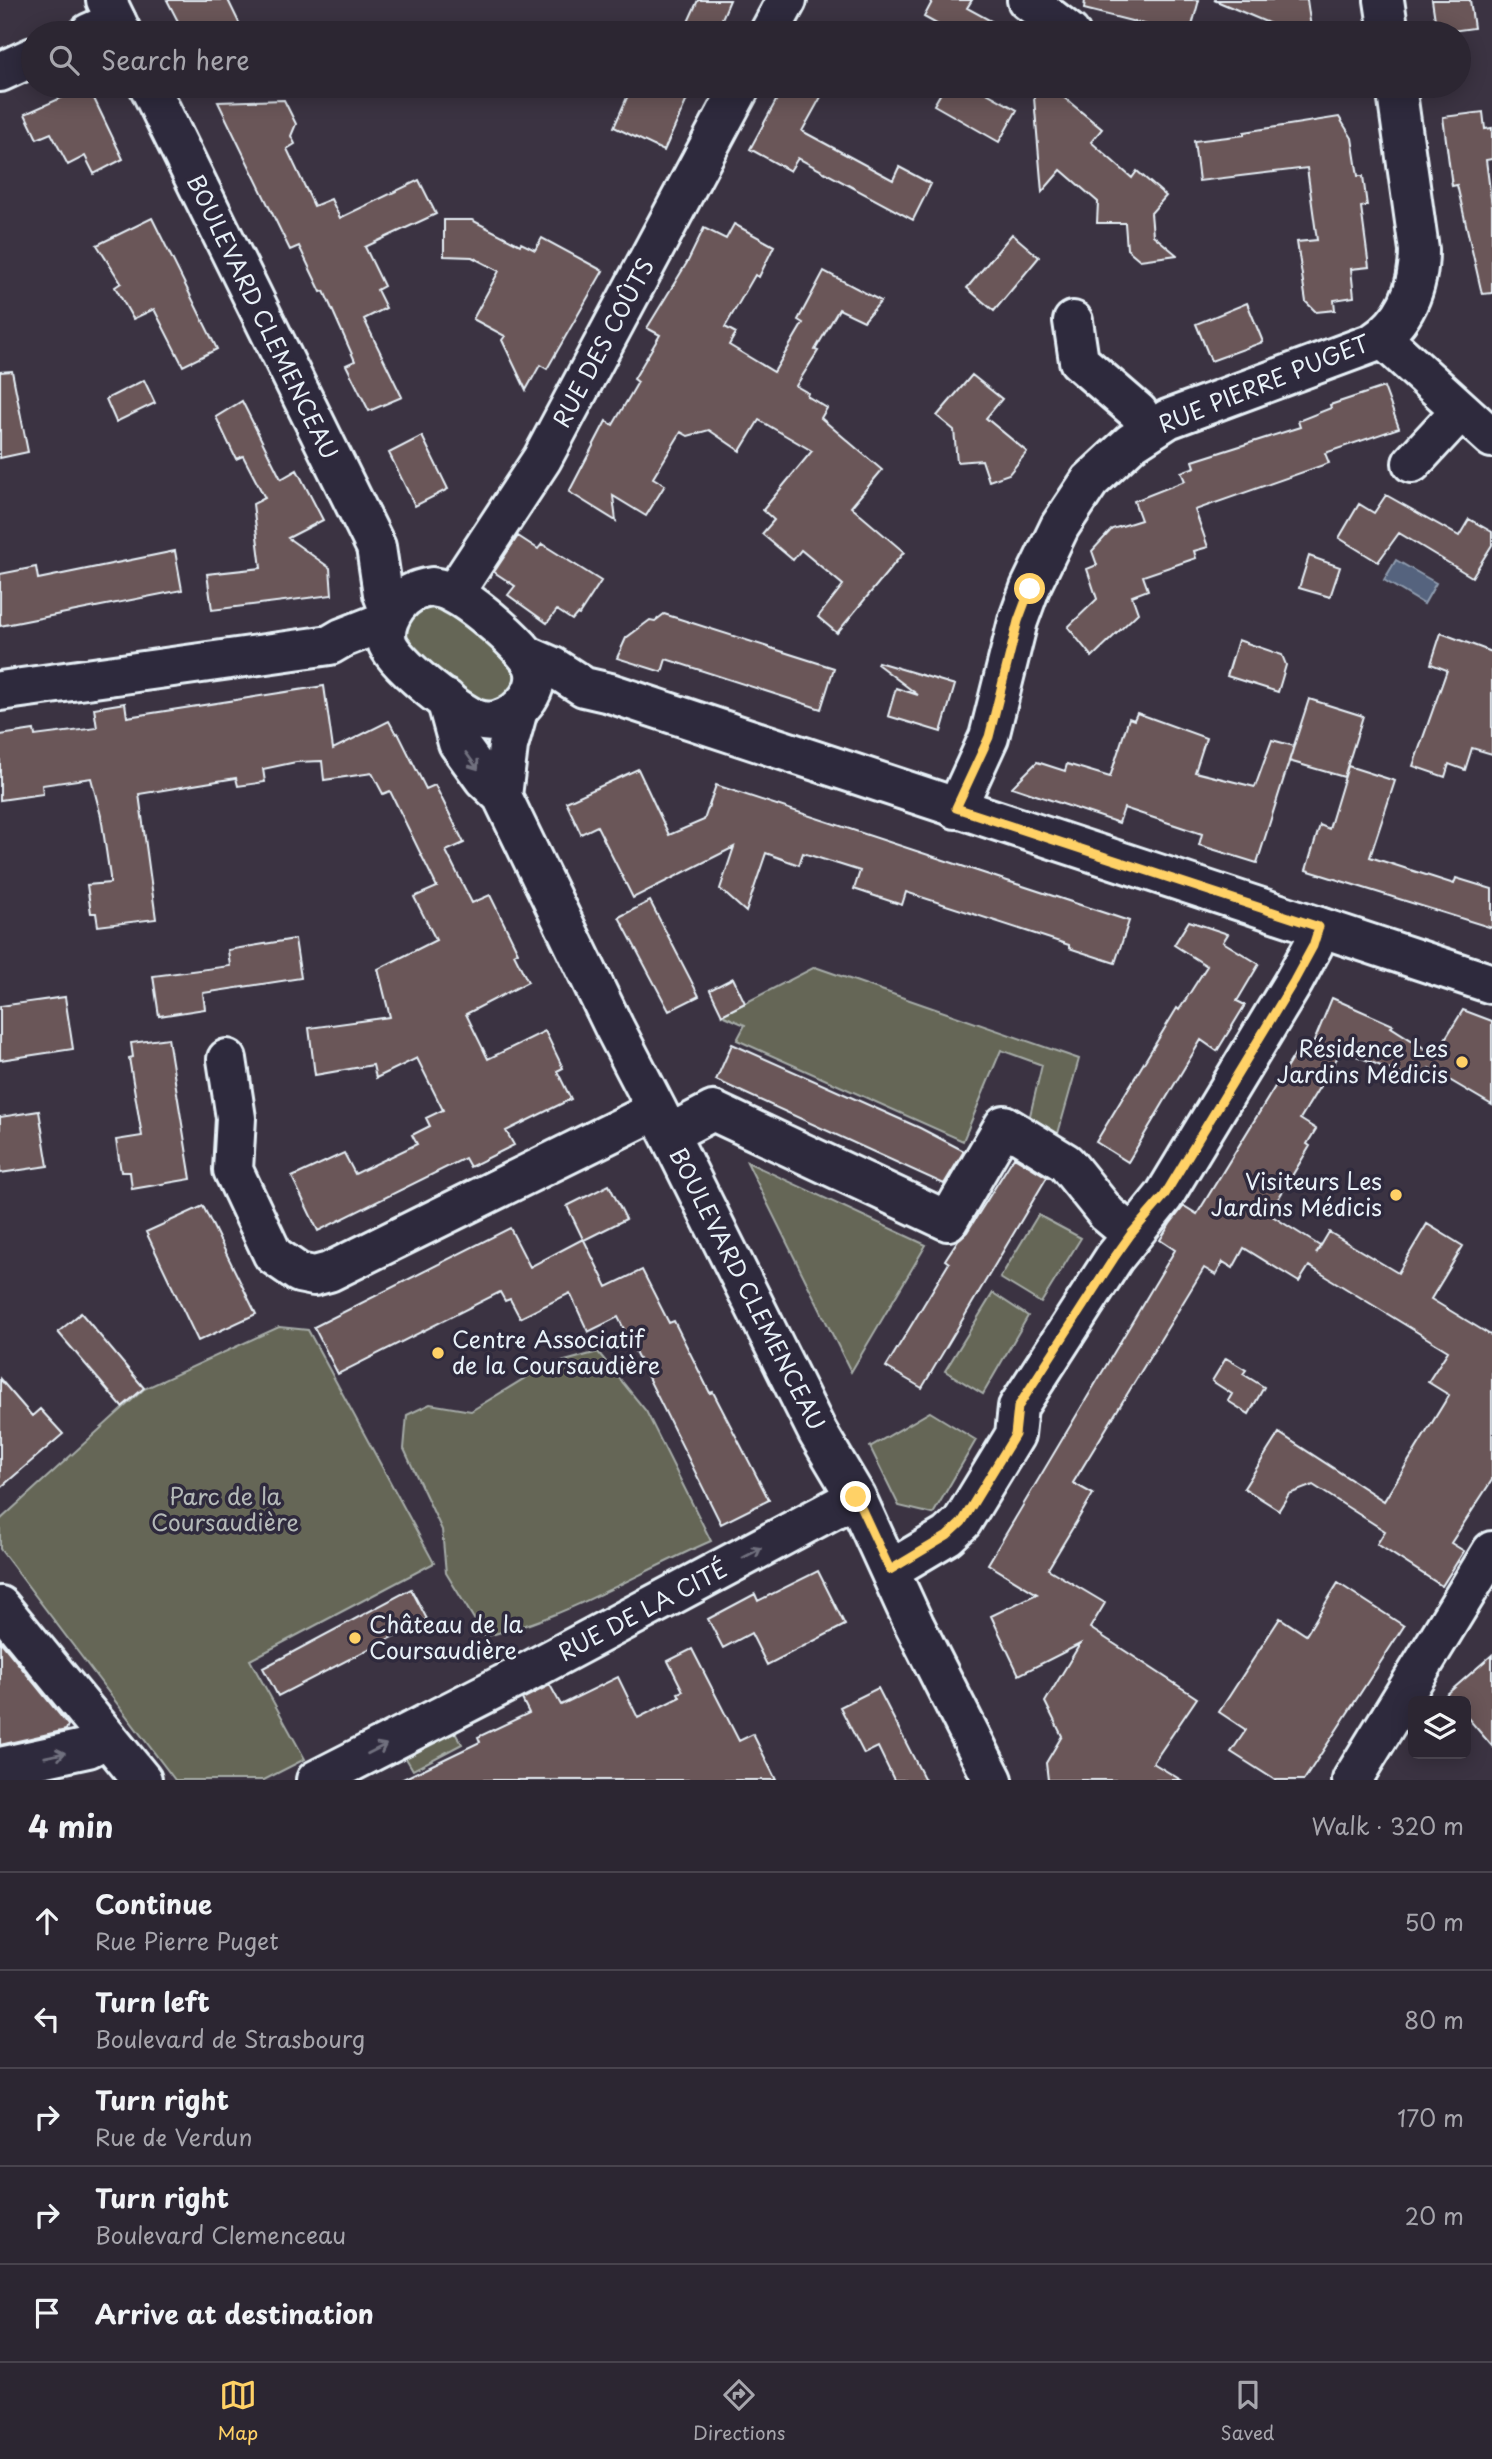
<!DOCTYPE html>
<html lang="en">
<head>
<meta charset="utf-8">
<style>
  :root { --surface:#2c2632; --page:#342e3a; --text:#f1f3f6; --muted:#a6a5ac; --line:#48434d; --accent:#ffd166 }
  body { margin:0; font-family:"Playpen Sans",sans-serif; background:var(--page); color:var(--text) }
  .controls { position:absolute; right:21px; bottom:21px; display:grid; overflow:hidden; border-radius:10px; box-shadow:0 4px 18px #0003 }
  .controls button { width:63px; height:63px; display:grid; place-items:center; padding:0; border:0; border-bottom:2px solid var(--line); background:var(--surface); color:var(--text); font:35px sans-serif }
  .stop { position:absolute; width:21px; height:21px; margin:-16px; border:5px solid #ffd166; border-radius:50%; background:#fff }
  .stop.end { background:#ffd166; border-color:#fff; box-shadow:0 2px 7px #0008 }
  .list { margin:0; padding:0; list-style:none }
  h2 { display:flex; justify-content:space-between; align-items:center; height:91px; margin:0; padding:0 28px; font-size:30px }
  h2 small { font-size:23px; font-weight:400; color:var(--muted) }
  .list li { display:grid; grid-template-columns:46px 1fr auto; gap:21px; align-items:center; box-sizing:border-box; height:98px; padding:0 28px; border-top:2px solid var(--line) }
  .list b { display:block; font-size:26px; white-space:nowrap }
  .list p { margin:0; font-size:23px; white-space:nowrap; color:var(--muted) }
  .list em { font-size:23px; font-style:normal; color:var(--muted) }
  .icon { flex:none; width:38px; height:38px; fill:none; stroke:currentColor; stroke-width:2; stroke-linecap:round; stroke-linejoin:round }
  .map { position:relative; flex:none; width:1492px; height:1780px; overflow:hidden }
  .search { position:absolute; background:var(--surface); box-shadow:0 4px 18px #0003; left:21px; right:21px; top:21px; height:77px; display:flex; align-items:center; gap:18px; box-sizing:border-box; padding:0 24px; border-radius:38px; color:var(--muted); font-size:26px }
  .sheet { height:581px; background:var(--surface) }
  nav { display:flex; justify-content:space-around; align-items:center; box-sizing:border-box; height:98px; border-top:2px solid var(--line); background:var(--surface); font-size:19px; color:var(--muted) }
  nav a { display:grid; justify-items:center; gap:4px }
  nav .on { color:var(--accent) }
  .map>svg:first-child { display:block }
  .green { fill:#656657; stroke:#a6aca8; stroke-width:2 }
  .water { fill:#54647e; stroke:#8f9caf; stroke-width:2 }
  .building { fill:#6a5658; stroke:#e8f1f8; stroke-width:2 }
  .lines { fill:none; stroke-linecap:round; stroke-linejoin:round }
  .minor-casing { stroke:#e8f1f8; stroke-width:44 }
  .major-casing { stroke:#e8f1f8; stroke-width:44 }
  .minor { stroke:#2f2a3d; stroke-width:38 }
  .major { stroke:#2f2a3d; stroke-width:38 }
  .oneway { stroke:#70707e }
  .route { stroke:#ffd166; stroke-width:9 }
  .poi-dot { fill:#ffd166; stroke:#2f2a3d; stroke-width:2.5 }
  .labels { text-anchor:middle; stroke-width:7; stroke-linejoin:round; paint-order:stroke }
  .street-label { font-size:23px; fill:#e8f1f8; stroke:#2f2a3d }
  .poi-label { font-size:23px; fill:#e8f1f8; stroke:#2f2a3d; text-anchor:end }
  .park-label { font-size:23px; fill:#b4b9b8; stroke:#2f2a3d }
</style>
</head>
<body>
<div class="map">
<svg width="1492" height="1780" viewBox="0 0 1492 1780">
  <rect width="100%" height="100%" fill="#3b3342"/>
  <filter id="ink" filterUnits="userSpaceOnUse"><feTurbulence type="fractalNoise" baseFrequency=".0143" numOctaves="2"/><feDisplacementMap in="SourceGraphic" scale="14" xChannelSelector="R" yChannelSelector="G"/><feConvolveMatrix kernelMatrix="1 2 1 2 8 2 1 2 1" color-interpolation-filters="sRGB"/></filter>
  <g filter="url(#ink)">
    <!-- green -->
    <path class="green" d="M 430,607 L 446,608 L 511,662 C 513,668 517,676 515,683 C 512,697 494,706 481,702 C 468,700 455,685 445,677 C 430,665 402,652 408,629 C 411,617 418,612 430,607 Z
      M 815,967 L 1079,1059 L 1055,1144 L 1027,1128 L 1042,1065 L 1001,1050 L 963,1141 L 737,1040 L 745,1025 L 722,1015 Z
      M 747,1162 L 926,1245 L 851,1372 Z
      M 1038,1215 L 1081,1238 L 1041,1303 L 1000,1278 Z
      M 993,1293 L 1028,1316 L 983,1394 L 945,1371 Z
      M 279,1327 L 308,1330 L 434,1563 L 250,1660 L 305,1759 L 264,1780 L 175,1780 L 0,1549 L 0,1520 L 144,1389 Z
      M 598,1352 L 646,1411 L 711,1541 C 651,1567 594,1601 532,1623 C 517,1628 500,1632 485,1637 L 446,1573 L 442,1530 L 404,1449 L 407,1415 L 430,1404 L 471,1411 L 543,1367 Z
      M 930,1412 L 976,1440 L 933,1514 L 899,1506 L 870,1447 Z
      M 454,1730 L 462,1744 L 413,1770 L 404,1755 Z"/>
    <!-- water -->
    <path class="water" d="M 1396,560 L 1436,583 L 1424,604 L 1384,580 Z"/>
    <!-- building -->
    <path class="building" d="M 167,0 L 228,0 L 244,33 L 184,33 Z
      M 698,0 L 730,0 L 716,33 L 683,33 Z
      M 933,0 L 972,0 L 967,8 L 1013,33 L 953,33 L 924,17 Z
      M 1085,0 L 1199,0 L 1190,33 L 1179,33 L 1084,9 Z
      M 1214,0 L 1307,0 L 1311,28 L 1279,32 L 1278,27 Z
      M 1432,0 L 1470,0 L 1474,28 L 1437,33 Z
      M 88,86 L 123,159 L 94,174 L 85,156 L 68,165 L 51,133 L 37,139 L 25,114 Z
      M 632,86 L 657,95 L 661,86 L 693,86 L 664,151 L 614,127 Z
      M 784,86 L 827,86 L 802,131 L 893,180 L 899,167 L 931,184 L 913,220 L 798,158 L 790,171 L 750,149 Z
      M 945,86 L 974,86 L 1017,110 L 999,142 L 934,105 Z
      M 1033,86 L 1050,86 L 1102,129 L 1091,142 L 1132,178 L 1137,171 L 1166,196 L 1151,213 L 1153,235 L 1177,255 L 1140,260 L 1127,249 L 1125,223 L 1097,223 L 1098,202 L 1061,170 L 1042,192 Z
      M 284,100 L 296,124 L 291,136 L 295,144 L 287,149 L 314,206 L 331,199 L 340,218 L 419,180 L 436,214 L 365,247 L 384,286 L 377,290 L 386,308 L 364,319 L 402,397 L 369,411 L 346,365 L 355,361 L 324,291 L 321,292 L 299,246 L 290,250 L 218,102 Z
      M 1483,112 L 1485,129 L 1492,128 L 1492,159 L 1486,160 L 1492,206 L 1492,293 L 1482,294 L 1457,185 L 1452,186 L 1443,117 Z
      M 1339,117 L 1352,138 L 1358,176 L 1363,176 L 1367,206 L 1361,207 L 1369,267 L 1351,269 L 1354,297 L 1334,300 L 1335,310 L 1316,312 L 1306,302 L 1297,242 L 1317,240 L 1307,168 L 1199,181 L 1194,141 L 1244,135 L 1244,132 Z
      M 152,218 L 217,349 L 183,366 L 154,309 L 133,319 L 115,287 L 121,283 L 97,245 Z
      M 444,220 L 472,220 L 520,245 L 521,243 L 535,250 L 542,238 L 603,271 L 547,369 L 540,365 L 526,390 L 502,340 L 505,336 L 473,319 L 499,271 L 472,257 L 444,256 Z
      M 734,224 L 774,246 L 759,277 L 755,275 L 725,327 L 736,333 L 729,345 L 774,372 L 803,323 L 798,320 L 824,271 L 881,301 L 864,321 L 839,309 L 815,350 L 818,351 L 796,386 L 808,393 L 807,396 L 827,408 L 821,418 L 882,470 L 851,507 L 904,552 L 837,633 L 818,617 L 843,585 L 801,550 L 793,560 L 762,534 L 774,520 L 763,510 L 812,451 L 759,420 L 740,451 L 709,430 L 688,436 L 681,432 L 653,478 L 665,485 L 646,516 L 613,496 L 616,521 L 569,492 L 606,421 L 613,425 L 638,382 L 634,379 L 660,335 L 647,328 L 688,261 L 704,228 L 726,239 Z
      M 1012,234 L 1039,257 L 994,311 L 967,288 Z
      M 1247,303 L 1263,342 L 1211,361 L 1196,324 Z
      M 12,371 L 28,452 L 0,458 L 0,372 Z
      M 972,375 L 1002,399 L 986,418 L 1027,452 L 1009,474 L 989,481 L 982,460 L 957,462 L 954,430 L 937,416 Z
      M 144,380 L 155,403 L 116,422 L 106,399 Z
      M 1384,387 L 1399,428 L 1325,453 L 1329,463 L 1195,510 L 1208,547 L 1194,551 L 1196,558 L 1143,576 L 1148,590 L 1132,596 L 1138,613 L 1092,657 L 1068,627 L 1097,599 L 1087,569 L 1097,565 L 1092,551 L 1112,529 L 1141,520 L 1134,501 L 1185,481 L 1181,472 L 1195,467 L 1193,461 L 1300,427 L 1298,421 L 1331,408 L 1330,405 Z
      M 242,401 L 281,479 L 297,470 L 323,520 L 288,538 L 330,568 L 332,595 L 212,610 L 207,574 L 261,568 L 253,504 L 265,498 L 243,456 L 236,459 L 216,417 Z
      M 422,436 L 448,489 L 415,506 L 389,453 Z
      M 1386,495 L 1459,536 L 1469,519 L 1492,532 L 1492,545 L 1472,577 L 1399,533 L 1378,562 L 1339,538 L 1359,504 L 1374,513 Z
      M 518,536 L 538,549 L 542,544 L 601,581 L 579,615 L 577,614 L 572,620 L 557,610 L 547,623 L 508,595 L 515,586 L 494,572 Z
      M 175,551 L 182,590 L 0,626 L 0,574 L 36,567 L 38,579 Z
      M 1309,556 L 1340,567 L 1330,597 L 1299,588 Z
      M 664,614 L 834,668 L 821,709 L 666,659 L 662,672 L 617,658 L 626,638 L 650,620 L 655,621 Z
      M 1441,633 L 1492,652 L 1492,754 L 1472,748 L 1465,770 L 1449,764 L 1445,777 L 1413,766 L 1447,670 L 1431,664 Z
      M 1238,640 L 1282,655 L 1286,665 L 1278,692 L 1227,676 Z
      M 878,662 L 955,685 L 941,732 L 888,716 L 896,688 L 918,695 L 877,664 Z
      M 324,686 L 333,749 L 389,721 L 396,734 L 398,733 L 426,789 L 435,785 L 464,843 L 446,851 L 472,903 L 490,895 L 518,952 L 514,954 L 528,982 L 466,1014 L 488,1059 L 545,1031 L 563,1068 L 557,1071 L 571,1099 L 506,1131 L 514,1145 L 470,1167 L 465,1158 L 318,1231 L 292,1177 L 344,1153 L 355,1174 L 417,1144 L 412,1135 L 430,1126 L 426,1118 L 443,1110 L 417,1058 L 376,1078 L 373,1065 L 315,1075 L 309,1028 L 390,1017 L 378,969 L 436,940 L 414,897 L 437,887 L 390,791 L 383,794 L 372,773 L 324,780 L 322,761 L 296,762 L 263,769 L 265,782 L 238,786 L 236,778 L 139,794 L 156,919 L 98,926 L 96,913 L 91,913 L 87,885 L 110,883 L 110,877 L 101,816 L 91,778 L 42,785 L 43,794 L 0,800 L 0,735 L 34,730 L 35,736 L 97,728 L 94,708 L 125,703 L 127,717 Z
      M 1309,699 L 1363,716 L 1344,777 L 1289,761 Z
      M 1137,713 L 1206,738 L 1195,772 L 1255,787 L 1272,740 L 1294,746 L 1257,863 L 1199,845 L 1202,834 L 1124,808 L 1119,823 L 1012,787 L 1037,762 L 1065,771 L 1067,764 L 1110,777 L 1129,718 L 1134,720 Z
      M 1348,766 L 1395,781 L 1370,857 L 1454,884 L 1456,878 L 1492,889 L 1492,928 L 1306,870 L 1320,825 L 1329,829 Z
      M 638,769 L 669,835 L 704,820 L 716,785 L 1129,921 L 1115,963 L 1069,948 L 1069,945 L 906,892 L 902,905 L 854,889 L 860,871 L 803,853 L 799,865 L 766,853 L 746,912 L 720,889 L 734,847 L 633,898 L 597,826 L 581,834 L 566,802 Z
      M 650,901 L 699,996 L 669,1011 L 619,917 Z
      M 1189,921 L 1228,934 L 1223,942 L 1259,964 L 1237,1001 L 1245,1005 L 1217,1051 L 1201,1040 L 1128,1162 L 1096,1142 L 1177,1008 L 1179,1010 L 1207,966 L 1174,945 Z
      M 295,939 L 301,978 L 203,993 L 205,1009 L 159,1016 L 153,976 L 230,966 L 228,950 Z
      M 733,978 L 745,1003 L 722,1015 L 710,990 Z
      M 65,997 L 73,1049 L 0,1060 L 0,1006 Z
      M 1332,998 L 1393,1025 L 1391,1027 L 1435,1055 L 1463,1010 L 1492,1021 L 1492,1105 L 1429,1068 L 1420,1082 L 1342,1050 L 1300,1119 L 1316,1129 L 1307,1144 L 1310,1146 L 1269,1214 L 1320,1246 L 1316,1254 L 1329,1232 L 1398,1273 L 1427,1224 L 1463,1246 L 1431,1299 L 1492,1336 L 1492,1480 L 1451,1543 L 1464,1551 L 1442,1586 L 1377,1544 L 1385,1531 L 1313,1485 L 1289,1494 L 1279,1510 L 1244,1488 L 1279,1433 L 1384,1501 L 1449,1395 L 1428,1382 L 1448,1351 L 1309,1266 L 1299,1282 L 1244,1248 L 1233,1268 L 1223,1262 L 1216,1275 L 1204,1268 L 1073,1483 L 1093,1494 L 1048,1569 L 1105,1603 L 1090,1628 L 1197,1698 L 1153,1763 L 1181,1780 L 1048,1780 L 1046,1763 L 1062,1736 L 1045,1702 L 1080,1644 L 1019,1675 L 991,1616 L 1037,1594 L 988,1564 L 1175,1250 L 1160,1240 L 1170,1224 L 1184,1206 L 1197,1214 L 1295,1054 L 1306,1061 Z
      M 168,1038 L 191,1179 L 132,1189 L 130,1172 L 121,1172 L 116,1140 L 142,1136 L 129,1058 L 133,1057 L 131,1043 Z
      M 732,1044 L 920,1128 L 964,1151 L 944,1184 L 716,1080 Z
      M 39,1111 L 48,1166 L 0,1173 L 0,1117 Z
      M 1014,1157 L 1047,1177 L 922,1388 L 886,1367 L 949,1263 L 945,1260 L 958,1240 L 967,1232 Z
      M 609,1185 L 626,1219 L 584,1240 L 607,1287 L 642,1270 L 669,1323 L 674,1321 L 710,1393 L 713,1392 L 769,1500 L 721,1524 L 618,1317 L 588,1332 L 570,1293 L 520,1318 L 510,1299 L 505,1301 L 500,1292 L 338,1374 L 314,1327 L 510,1228 L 530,1267 L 583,1239 L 567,1206 Z
      M 203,1206 L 256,1314 L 198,1341 L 146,1232 Z
      M 81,1313 L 144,1388 L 122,1407 L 58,1332 Z
      M 1226,1358 L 1246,1370 L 1243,1374 L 1264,1387 L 1249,1414 L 1228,1401 L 1232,1394 L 1212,1381 Z
      M 0,1379 L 32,1416 L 40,1409 L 63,1434 L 0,1488 Z
      M 818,1571 L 845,1625 L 767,1665 L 751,1633 L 723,1648 L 708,1619 L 755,1594 L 758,1601 Z
      M 1338,1583 L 1404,1626 L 1304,1780 L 1275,1780 L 1231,1752 L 1246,1730 L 1219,1712 L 1280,1618 L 1306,1635 Z
      M 411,1589 L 427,1619 L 278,1696 L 263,1668 Z
      M 0,1641 L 68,1725 L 66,1730 L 0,1745 Z
      M 692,1649 L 739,1741 L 753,1734 L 776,1780 L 401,1780 L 480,1742 L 478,1737 L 529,1713 L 522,1699 L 550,1685 L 561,1705 L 618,1677 L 638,1718 L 680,1697 L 678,1693 L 683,1691 L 668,1661 Z
      M 1492,1655 L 1492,1746 L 1466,1716 L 1466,1701 L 1439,1701 Z
      M 878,1688 L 925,1780 L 894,1780 L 878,1747 L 864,1754 L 840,1707 Z"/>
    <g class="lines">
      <defs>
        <path id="minor" d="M 1027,0 L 1070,33
          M 1384,0 L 1389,33
          M 89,33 L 116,21
          M 769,33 L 787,0
          M 0,72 L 33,57
          M 1073,321 L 1079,361 L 1138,412 L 1148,430
          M 1384,336 L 1393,348 L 1492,438
          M 1412,463 L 1461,410
          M 454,593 L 542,459 L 741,86
          M 0,691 L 330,645 L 342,638 L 388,620
          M 446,699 L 458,743 L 484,779 L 502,796 L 508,746 L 518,710
          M 502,796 L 614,1027 L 657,1110 L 818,1433 L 856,1497 L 914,1624 L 993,1780
          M 956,809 L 989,737 L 1018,621 L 1030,588 L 1060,526 L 1090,481 L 1131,443 L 1168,419 L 1373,343 C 1405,322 1419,288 1419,250 L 1396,86
          M 227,1059 L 236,1118 L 233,1170 L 273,1255 L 299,1273 L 314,1276 L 329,1272 L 657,1110
          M 669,1134 L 713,1111 L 948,1221 L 1004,1125 L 1066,1163 L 1107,1214 L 1131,1234
          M 890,1570 L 947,1536 L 962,1522 L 1015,1435 L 1018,1407 L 1114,1258 L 1164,1196 L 1294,981 L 1313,946 L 1319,927
          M 0,1606 L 142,1780
          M 0,1767 L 88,1748 L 108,1738
          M 316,1780 L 522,1675 L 856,1497
          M 1352,1780 L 1492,1551"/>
        <path id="major" d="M 106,0 L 122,33
          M 149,86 L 376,547 L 383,594 L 391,615
          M 432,587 C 439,588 445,589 452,593 C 471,602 528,648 534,668 C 537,678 534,689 528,698 C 521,708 512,716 499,720 C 493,722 485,722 478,720 C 459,714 392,662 387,642 C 384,629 389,617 396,607 C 405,594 417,589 432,587 Z
          M 528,656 L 553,667 L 584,687 L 610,693 L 1492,984"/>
      </defs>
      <!-- minor casing -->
      <use href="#minor" class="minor-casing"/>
      <!-- major casing -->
      <use href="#major" class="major-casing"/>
      <!-- minor -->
      <use href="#minor" class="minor"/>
      <!-- major -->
      <use href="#major" class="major"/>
    </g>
    <!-- one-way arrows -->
    <defs><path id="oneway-shaft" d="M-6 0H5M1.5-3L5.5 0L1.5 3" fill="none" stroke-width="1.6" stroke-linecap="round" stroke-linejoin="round" transform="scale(1.75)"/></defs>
    <g class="oneway">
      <use href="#oneway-shaft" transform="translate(472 761) rotate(54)"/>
      <use href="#oneway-shaft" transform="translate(752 1553) rotate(-28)"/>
      <use href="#oneway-shaft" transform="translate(377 1749) rotate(-27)"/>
      <use href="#oneway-shaft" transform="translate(55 1755) rotate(-12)"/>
    </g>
  </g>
  <g class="lines" filter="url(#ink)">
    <!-- route -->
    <path class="route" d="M 856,1497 L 890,1570 L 947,1536 L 962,1522 L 1015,1435 L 1018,1407 L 1114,1258 L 1131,1234 L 1164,1196 L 1294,981 L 1313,946 L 1319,927 L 956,808 L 989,737 L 1018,621 L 1030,589"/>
  </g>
  <!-- markers -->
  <g class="poi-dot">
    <circle cx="1462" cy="1062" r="7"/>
    <circle cx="1396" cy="1195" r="7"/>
    <circle cx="438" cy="1353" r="7"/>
    <circle cx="355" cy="1638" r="7"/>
  </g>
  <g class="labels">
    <!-- street labels -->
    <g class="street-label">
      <text transform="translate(262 317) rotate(64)" y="8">BOULEVARD CLEMENCEAU</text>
      <text transform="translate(604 343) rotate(-62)" y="8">RUE DES COÛTS</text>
      <text transform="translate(1264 384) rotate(-22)" y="8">RUE PIERRE PUGET</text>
      <text transform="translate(747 1289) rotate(63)" y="8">BOULEVARD CLEMENCEAU</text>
      <text transform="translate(643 1611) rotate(-28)" y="8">RUE DE LA CITÉ</text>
    </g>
    <!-- poi labels -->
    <g class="poi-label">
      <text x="1448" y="1057">Résidence Les<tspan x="1448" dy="26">Jardins Médicis</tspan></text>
      <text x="1382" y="1190">Visiteurs Les<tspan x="1382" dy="26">Jardins Médicis</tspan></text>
      <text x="452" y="1348" text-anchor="start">Centre Associatif<tspan x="452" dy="26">de la Coursaudière</tspan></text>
      <text x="369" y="1633" text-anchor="start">Château de la<tspan x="369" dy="26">Coursaudière</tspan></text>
    </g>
    <!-- park labels -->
    <g class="park-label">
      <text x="225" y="1505">Parc de la<tspan x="225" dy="26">Coursaudière</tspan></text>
    </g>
  </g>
</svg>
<div class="controls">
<button><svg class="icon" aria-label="layers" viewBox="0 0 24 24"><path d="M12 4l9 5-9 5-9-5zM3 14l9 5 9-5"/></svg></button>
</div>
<div class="stop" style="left:1030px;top:589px"></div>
<div class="stop end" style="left:856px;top:1497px"></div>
<div class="search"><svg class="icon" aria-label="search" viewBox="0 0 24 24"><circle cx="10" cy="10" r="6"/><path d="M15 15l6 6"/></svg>Search here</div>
</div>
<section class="sheet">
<h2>4 min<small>Walk · 320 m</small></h2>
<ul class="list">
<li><svg class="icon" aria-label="ahead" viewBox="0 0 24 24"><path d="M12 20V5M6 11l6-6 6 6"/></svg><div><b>Continue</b><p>Rue Pierre Puget</p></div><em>50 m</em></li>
<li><svg class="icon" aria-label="left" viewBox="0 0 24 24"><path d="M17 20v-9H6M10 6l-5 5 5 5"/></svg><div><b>Turn left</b><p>Boulevard de Strasbourg</p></div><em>80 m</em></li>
<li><svg class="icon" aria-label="right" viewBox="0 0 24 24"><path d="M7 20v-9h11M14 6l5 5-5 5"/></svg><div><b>Turn right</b><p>Rue de Verdun</p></div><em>170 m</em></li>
<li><svg class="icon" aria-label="right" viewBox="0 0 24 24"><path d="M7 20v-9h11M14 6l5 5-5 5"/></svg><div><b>Turn right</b><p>Boulevard Clemenceau</p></div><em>20 m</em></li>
<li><svg class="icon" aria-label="arrive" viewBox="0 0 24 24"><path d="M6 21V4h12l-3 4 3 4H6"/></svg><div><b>Arrive at destination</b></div></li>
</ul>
</section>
<nav>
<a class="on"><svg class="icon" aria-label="map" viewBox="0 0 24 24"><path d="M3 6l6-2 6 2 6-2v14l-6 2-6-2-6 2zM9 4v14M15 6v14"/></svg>Map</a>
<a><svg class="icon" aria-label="directions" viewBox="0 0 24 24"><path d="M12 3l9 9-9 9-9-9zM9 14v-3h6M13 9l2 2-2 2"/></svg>Directions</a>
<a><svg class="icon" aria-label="saved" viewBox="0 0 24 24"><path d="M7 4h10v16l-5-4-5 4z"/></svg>Saved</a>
</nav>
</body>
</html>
